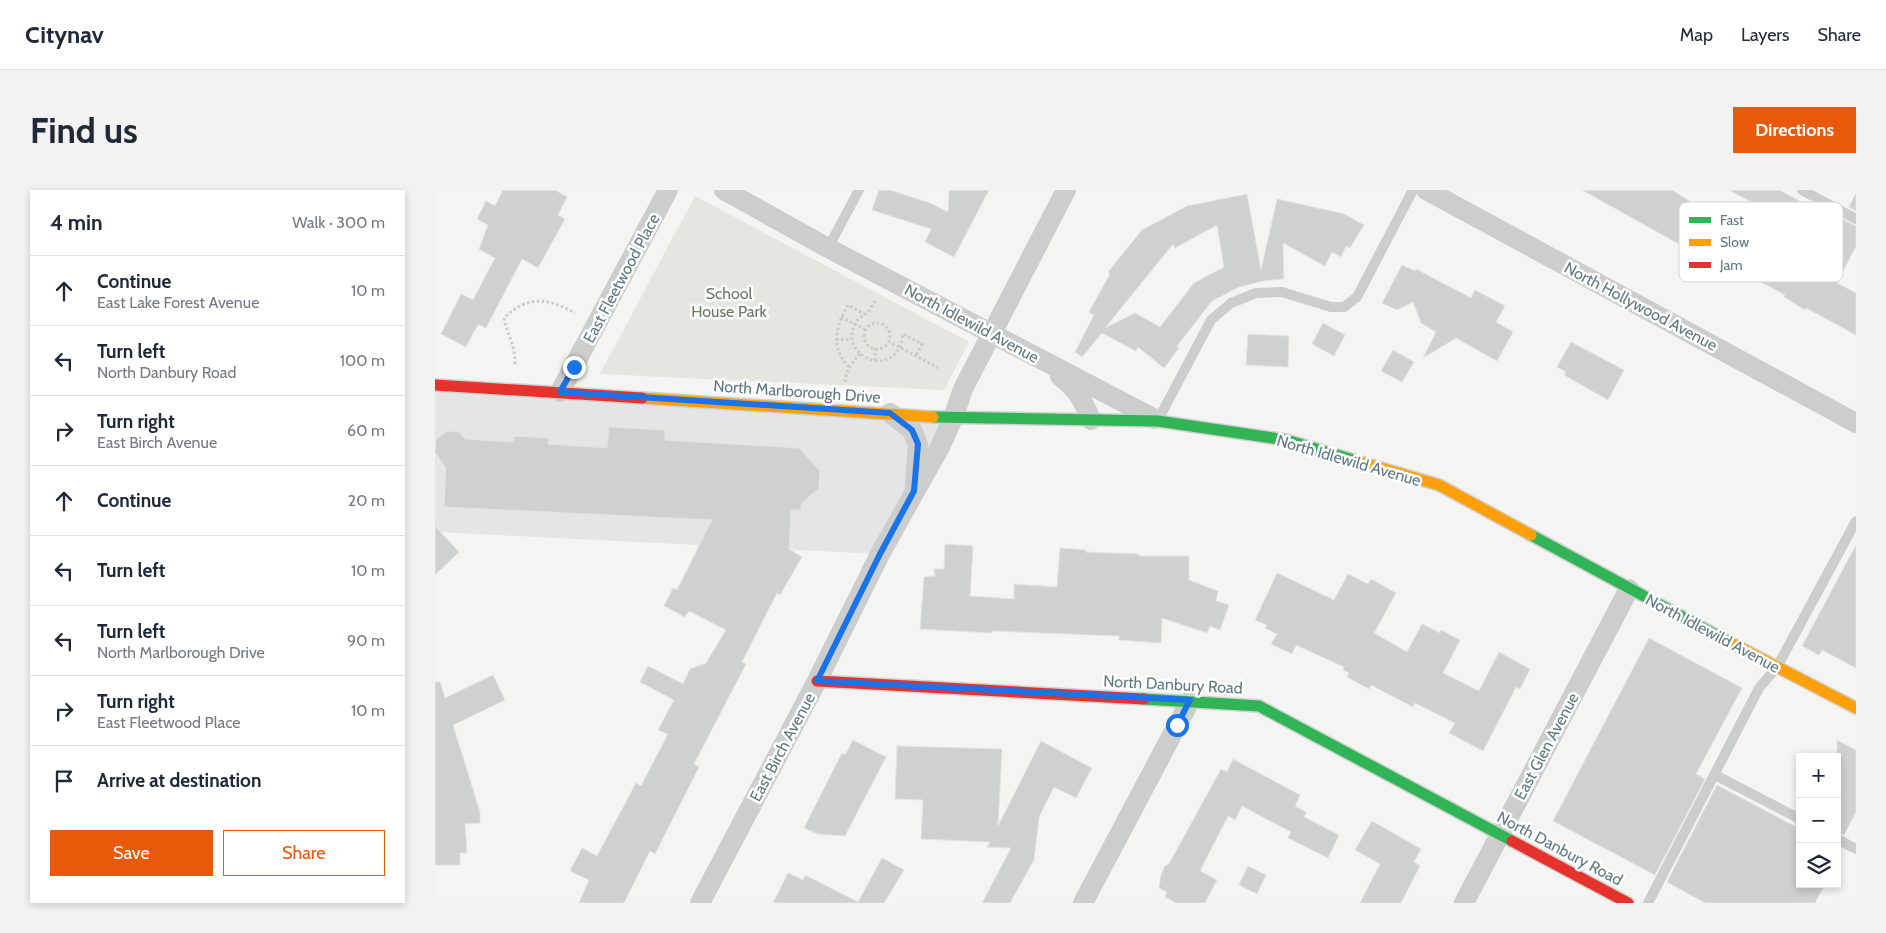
<!DOCTYPE html>
<html lang="en">
<head>
<meta charset="utf-8">
<style>
  :root { --surface:#fff; --page:#f2f2f3; --text:#1f2937; --muted:#747a83; --line:#e0e1e3; --accent:#ea580c }
  body { margin:0; font-family:Cabin,sans-serif; background:var(--page); color:var(--text) }
  .controls { position:absolute; right:15px; bottom:15px; display:grid; overflow:hidden; border-radius:0px; box-shadow:0 2px 8px #0003 }
  .controls button { width:45px; height:45px; display:grid; place-items:center; padding:0; border:0; border-bottom:1px solid var(--line); background:var(--surface); color:var(--text); font:25px sans-serif }
  .stop { position:absolute; width:15px; height:15px; margin:-11px; border:4px solid #1a73e8; border-radius:50%; background:#fff }
  .stop.end { background:#1a73e8; border-color:#fff; box-shadow:0 1px 5px #0008 }
  .list { margin:0; padding:0; list-style:none }
  h2 { display:flex; justify-content:space-between; align-items:center; height:65px; margin:0; padding:0 20px; font-size:21px }
  h2 small { font-size:16px; font-weight:400; color:var(--muted) }
  .list li { display:grid; grid-template-columns:32px 1fr auto; gap:15px; align-items:center; box-sizing:border-box; height:70px; padding:0 20px; border-top:1px solid var(--line) }
  .list b { display:block; font-size:19px; white-space:nowrap }
  .list p { margin:0; font-size:16px; white-space:nowrap; color:var(--muted) }
  .list em { font-size:16px; font-style:normal; color:var(--muted) }
  .actions { display:flex; gap:10px; padding:15px 20px }
  .actions a { flex:1; padding:11px 0; border:1px solid var(--accent); border-radius:0px; text-align:center; font-size:18px; color:var(--accent) }
  .actions .main { background:var(--accent); color:#fff }
  .icon { flex:none; width:28px; height:28px; fill:none; stroke:currentColor; stroke-width:2; stroke-linecap:round; stroke-linejoin:round }
  .map { position:relative; flex:none; width:1421px; height:713px; overflow:hidden; border-radius:0px }
  header { display:flex; align-items:center; gap:30px; box-sizing:border-box; height:70px; padding:0 25px; background:var(--surface); border-bottom:1px solid var(--line) }
  header strong { font-size:24px }
  nav { display:flex; gap:28px; margin-inline-start:auto; font-size:18px }
  .intro { display:flex; align-items:center; justify-content:space-between; box-sizing:border-box; height:120px; padding:0 30px }
  h1 { margin:0; font-size:35px }
  .button { padding:12px 22px; border-radius:0px; background:var(--accent); color:#fff; font-size:18px; font-weight:700 }
  main { display:flex; gap:30px; padding:0 30px }
  aside { flex:1; background:var(--surface); border-radius:0px; box-shadow:0 2px 8px #0003 }
  .map>svg:first-child { display:block }
  .built { fill:#e4e5e4 }
  .green { fill:#e4e7e0 }
  .building { fill:#cfd0d0; stroke:#e3e3e2; fill-rule:evenodd }
  .lines { fill:none; stroke-linecap:round; stroke-linejoin:round }
  .fast-casing { stroke:#d0d2d2; stroke-width:14 }
  .slow-casing { stroke:#d0d2d2; stroke-width:14 }
  .jam-casing { stroke:#d0d2d2; stroke-width:14 }
  .path { stroke:#cacbcc; stroke-width:3; stroke-dasharray:2.5 2.5; stroke-linecap:butt }
  .lane { stroke:#cccdcd; stroke-width:10 }
  .street { stroke:#cccdcd; stroke-width:20 }
  .fast { stroke:#30b455; stroke-width:11 }
  .slow { stroke:#ff9f0a; stroke-width:11 }
  .jam { stroke:#e5322d; stroke-width:11 }
  .route { stroke:#1a73e8; stroke-width:6 }
  .labels { text-anchor:middle; stroke-width:5; stroke-linejoin:round; paint-order:stroke }
  .street-label { font-size:16px; fill:#617985; stroke:#fff }
  .park-label { font-size:16px; fill:#697b61; stroke:#fff }
  .key { fill:#fff; stroke:#d0d7da; stroke-width:1 }
  .key-label { font-size:14px; fill:#617985 }
</style>
</head>
<body>
<header>
<strong>Citynav</strong>
<nav><a>Map</a><a>Layers</a><a>Share</a></nav>
</header>
<div class="intro"><h1>Find us</h1><a class="button">Directions</a></div>
<main>
<aside>
<h2>4 min<small>Walk · 300 m</small></h2>
<ul class="list">
<li><svg class="icon" aria-label="ahead" viewBox="0 0 24 24"><path d="M12 20V5M6 11l6-6 6 6"/></svg><div><b>Continue</b><p>East Lake Forest Avenue</p></div><em>10 m</em></li>
<li><svg class="icon" aria-label="left" viewBox="0 0 24 24"><path d="M17 20v-9H6M10 6l-5 5 5 5"/></svg><div><b>Turn left</b><p>North Danbury Road</p></div><em>100 m</em></li>
<li><svg class="icon" aria-label="right" viewBox="0 0 24 24"><path d="M7 20v-9h11M14 6l5 5-5 5"/></svg><div><b>Turn right</b><p>East Birch Avenue</p></div><em>60 m</em></li>
<li><svg class="icon" aria-label="ahead" viewBox="0 0 24 24"><path d="M12 20V5M6 11l6-6 6 6"/></svg><div><b>Continue</b></div><em>20 m</em></li>
<li><svg class="icon" aria-label="left" viewBox="0 0 24 24"><path d="M17 20v-9H6M10 6l-5 5 5 5"/></svg><div><b>Turn left</b></div><em>10 m</em></li>
<li><svg class="icon" aria-label="left" viewBox="0 0 24 24"><path d="M17 20v-9H6M10 6l-5 5 5 5"/></svg><div><b>Turn left</b><p>North Marlborough Drive</p></div><em>90 m</em></li>
<li><svg class="icon" aria-label="right" viewBox="0 0 24 24"><path d="M7 20v-9h11M14 6l5 5-5 5"/></svg><div><b>Turn right</b><p>East Fleetwood Place</p></div><em>10 m</em></li>
<li><svg class="icon" aria-label="arrive" viewBox="0 0 24 24"><path d="M6 21V4h12l-3 4 3 4H6"/></svg><div><b>Arrive at destination</b></div></li>
</ul>
<div class="actions"><a class="main">Save</a><a>Share</a></div>
</aside>
<div class="map">
<svg width="1421" height="713" viewBox="0 0 1421 713">
  <rect width="100%" height="100%" fill="#f4f4f2"/>
  <!-- built -->
  <path class="built" d="M 0,195 L 518,228 L 445,364 L 0,342 Z"/>
  <!-- green -->
  <path class="green" d="M 260,6 L 534,152 L 509,200 L 165,184 Z"/>
  <!-- building -->
  <path class="building" d="M 68,0 L 120,0 L 132,7 L 123,25 L 130,29 L 103,78 L 87,69 L 51,138 L 43,134 L 31,157 L 6,144 L 26,104 L 38,110 L 60,68 L 44,59 L 53,35 L 42,29 L 51,11 L 60,16 Z
    M 444,0 L 455,0 L 495,13 L 513,22 L 514,0 L 554,0 L 519,67 L 490,52 L 496,39 L 437,20 Z
    M 1147,0 L 1237,0 L 1343,67 L 1340,71 L 1374,88 L 1392,52 L 1294,0 L 1344,0 L 1404,32 L 1407,29 L 1421,36 L 1421,56 L 1402,93 L 1421,103 L 1421,145 L 1371,118 L 1370,120 L 1349,107 L 1350,105 L 1281,68 L 1261,59 L 1260,63 Z
    M 1421,3 L 1421,21 L 1414,17 Z
    M 812,4 L 826,80 L 842,9 L 909,24 L 929,35 L 915,58 L 911,56 L 906,67 L 897,62 L 890,76 L 848,53 L 849,89 L 828,91 L 804,97 L 777,111 L 742,156 L 744,158 L 729,178 L 703,157 L 701,161 L 667,143 L 647,167 L 640,162 L 659,125 L 654,122 L 675,84 L 673,82 L 707,40 L 752,16 ZM 782,35 L 789,77 L 759,93 L 725,137 L 700,123 L 670,138 L 738,54 L 740,58 Z
    M 967,75 L 980,81 L 981,79 L 1036,108 L 1040,100 L 1070,116 L 1061,132 L 1078,142 L 1062,171 L 1021,148 L 988,168 L 1001,142 L 986,133 L 978,112 L 962,120 L 947,113 Z
    M 888,133 L 910,145 L 899,166 L 877,154 Z
    M 813,144 L 854,146 L 853,177 L 811,175 Z
    M 1136,152 L 1189,180 L 1173,210 L 1129,185 L 1131,182 L 1122,177 Z
    M 958,160 L 979,172 L 967,192 L 946,181 Z
    M 174,237 L 230,240 L 230,250 L 364,258 L 385,281 L 384,298 L 366,314 L 366,320 L 356,320 L 354,359 L 367,367 L 345,405 L 342,403 L 307,472 L 311,474 L 259,574 L 264,577 L 220,664 L 215,661 L 189,713 L 144,713 L 154,690 L 135,681 L 147,658 L 162,666 L 201,593 L 206,596 L 233,544 L 223,540 L 239,510 L 205,492 L 213,476 L 248,494 L 255,479 L 271,473 L 291,440 L 254,421 L 250,427 L 229,416 L 238,398 L 242,400 L 277,330 L 9,317 L 11,278 L 0,262 L 1,250 L 12,241 L 24,242 L 30,249 L 78,252 L 79,246 L 113,248 L 113,254 L 172,258 Z
    M 0,336 L 24,362 L 0,385 Z
    M 510,354 L 538,356 L 535,406 L 579,409 L 579,394 L 622,397 L 625,358 L 651,360 L 650,362 L 704,364 L 704,366 L 754,366 L 754,390 L 783,401 L 781,411 L 794,415 L 785,440 L 775,436 L 772,443 L 727,428 L 726,453 L 684,450 L 684,446 L 557,441 L 557,443 L 485,439 L 489,387 L 500,386 L 499,379 L 509,379 Z
    M 1421,355 L 1421,478 L 1387,460 L 1384,465 L 1367,456 Z
    M 842,383 L 899,410 L 913,384 L 933,394 L 936,389 L 961,403 L 939,443 L 972,462 L 987,434 L 1005,443 L 1006,440 L 1025,450 L 1008,483 L 1044,501 L 1064,462 L 1095,479 L 1085,499 L 1081,497 L 1048,561 L 1014,543 L 1020,533 L 980,513 L 978,517 L 936,495 L 934,499 L 912,487 L 914,483 L 908,480 L 909,477 L 861,455 L 857,464 L 836,454 L 842,444 L 830,438 L 832,435 L 820,430 Z
    M 1214,448 L 1307,498 L 1261,584 L 1270,589 L 1220,685 L 1118,631 Z
    M 58,485 L 70,510 L 18,535 L 45,622 L 45,633 L 30,634 L 32,663 L 25,663 L 25,675 L 0,675 L 0,492 L 5,492 L 10,508 Z
    M 418,550 L 451,567 L 410,646 L 383,644 L 369,638 L 407,563 L 410,565 Z
    M 1402,550 L 1421,560 L 1421,622 L 1409,645 L 1402,642 Z
    M 606,551 L 657,578 L 641,608 L 619,597 L 604,627 L 599,670 L 575,713 L 547,713 L 576,658 L 552,657 L 555,652 L 486,649 L 488,610 L 460,609 L 462,556 L 567,559 L 563,636 Z
    M 798,569 L 865,605 L 860,616 L 871,622 L 869,627 L 904,645 L 893,668 L 853,648 L 856,642 L 807,616 L 800,630 L 793,626 L 765,681 L 782,690 L 770,713 L 741,713 L 730,707 L 732,702 L 724,698 L 726,685 L 730,676 L 734,674 L 786,579 L 792,582 Z
    M 1282,595 L 1365,639 L 1365,694 L 1390,694 L 1380,713 L 1270,713 L 1232,692 Z
    M 937,631 L 986,659 L 979,672 L 985,676 L 966,713 L 925,713 L 945,674 L 920,660 Z
    M 447,668 L 469,680 L 449,713 L 338,713 L 353,683 L 368,690 L 370,685 L 423,712 Z
    M 813,676 L 831,685 L 822,704 L 804,695 Z"/>
  <g class="lines">
    <defs>
      <path id="fast" d="M 498,227 L 723,231 L 851,250 L 922,271
        M 1096,345 L 1294,452
        M 709,509 L 824,516 L 1077,651"/>
      <path id="slow" d="M 207,208 L 498,227
        M 922,271 L 1004,295 L 1096,345
        M 1294,452 L 1421,518"/>
      <path id="jam" d="M 0,195 L 207,208
        M 382,491 L 709,509
        M 1077,651 L 1193,713"/>
    </defs>
    <!-- fast casing -->
    <use href="#fast" class="fast-casing"/>
    <!-- slow casing -->
    <use href="#slow" class="slow-casing"/>
    <!-- jam casing -->
    <use href="#jam" class="jam-casing"/>
    <!-- path -->
    <path class="path" d="M 440,111 C 438,114 436,118 434,121 C 429,126 423,127 420,134 C 405,162 447,186 464,159 C 467,155 467,149 468,144 L 487,154 L 481,166
      M 406,127 L 431,140
      M429 146a13 13 0 1 1 26 0a13 13 0 1 1-26 0Z
      M 401,150 L 416,149
      M 453,151 L 503,178
      M 440,158 L 440,172
      M 80,174 C 81,157 72,144 69,128 C 93,105 113,108 140,123
      M 414,177 C 395,158 401,135 413,115 L 429,124
      M 410,192 C 411,180 417,173 425,164"/>
    <!-- lane -->
    <path class="lane" d="M 1367,0 L 1421,29
      M 393,58 L 424,0
      M 723,230 L 776,130 L 796,113 L 821,103 L 847,102 L 896,117 L 909,117 L 922,107 L 978,0
      M 1280,585 L 1365,629
      M 1402,649 L 1421,659
      M 1213,713 L 1324,498 L 1342,477 L 1421,331"/>
    <!-- street -->
    <path class="street" d="M 289,0 L 393,58 L 720,229
      M 991,0 L 1421,233
      M 625,186 C 642,199 648,210 656,230
      M 125,202 L 233,0
      M 455,223 L 477,240 L 483,254 L 480,294
      M 265,713 L 382,491 L 445,364 L 506,255 L 518,228 L 528,199 L 631,0
      M 648,713 L 755,511
      M 1029,713 L 1194,399"/>
    <!-- fast -->
    <use href="#fast" class="fast"/>
    <!-- slow -->
    <use href="#slow" class="slow"/>
    <!-- jam -->
    <use href="#jam" class="jam"/>
  </g>
  <g class="lines">
    <!-- route -->
    <path class="route" d="M 139,177 L 125,202 L 455,223 L 477,240 L 483,254 L 479,301 L 445,364 L 382,491 L 755,510 L 742,535"/>
  </g>
  <g class="labels">
    <!-- street labels -->
    <g class="street-label">
      <text transform="translate(186 88) rotate(-62)" y="6">East Fleetwood Place</text>
      <text transform="translate(1206 116) rotate(28)" y="6">North Hollywood Avenue</text>
      <text transform="translate(537 133) rotate(28)" y="6">North Idlewild Avenue</text>
      <text transform="translate(362 201) rotate(4)" y="6">North Marlborough Drive</text>
      <text transform="translate(914 270) rotate(16)" y="6">North Idlewild Avenue</text>
      <text transform="translate(1278 443) rotate(28)" y="6">North Idlewild Avenue</text>
      <text transform="translate(738 494) rotate(3)" y="6">North Danbury Road</text>
      <text transform="translate(1111 556) rotate(-62)" y="6">East Glen Avenue</text>
      <text transform="translate(347 557) rotate(-62)" y="6">East Birch Avenue</text>
      <text transform="translate(1125 658) rotate(28)" y="6">North Danbury Road</text>
    </g>
    <!-- park labels -->
    <g class="park-label">
      <text x="294" y="109">School<tspan x="294" dy="18">House Park</tspan></text>
    </g>
  </g>
  <!-- legend -->
  <rect x="1244" y="12" width="164" height="80" rx="8" class="key"/>
  <rect x="1254" y="27" width="22" height="6" fill="#30b455"/>
  <rect x="1254" y="49" width="22" height="7" fill="#ff9f0a"/>
  <rect x="1254" y="72" width="22" height="6" fill="#e5322d"/>
  <g class="key-label">
    <text x="1285" y="35">Fast</text>
    <text x="1285" y="57">Slow</text>
    <text x="1285" y="80">Jam</text>
  </g>
</svg>
<div class="controls">
<button>+</button>
<button>−</button>
<button><svg class="icon" aria-label="layers" viewBox="0 0 24 24"><path d="M12 4l9 5-9 5-9-5zM3 14l9 5 9-5"/></svg></button>
</div>
<div class="stop" style="left:742px;top:535px"></div>
<div class="stop end" style="left:139px;top:177px"></div>
</div>
</main>
</body>
</html>
